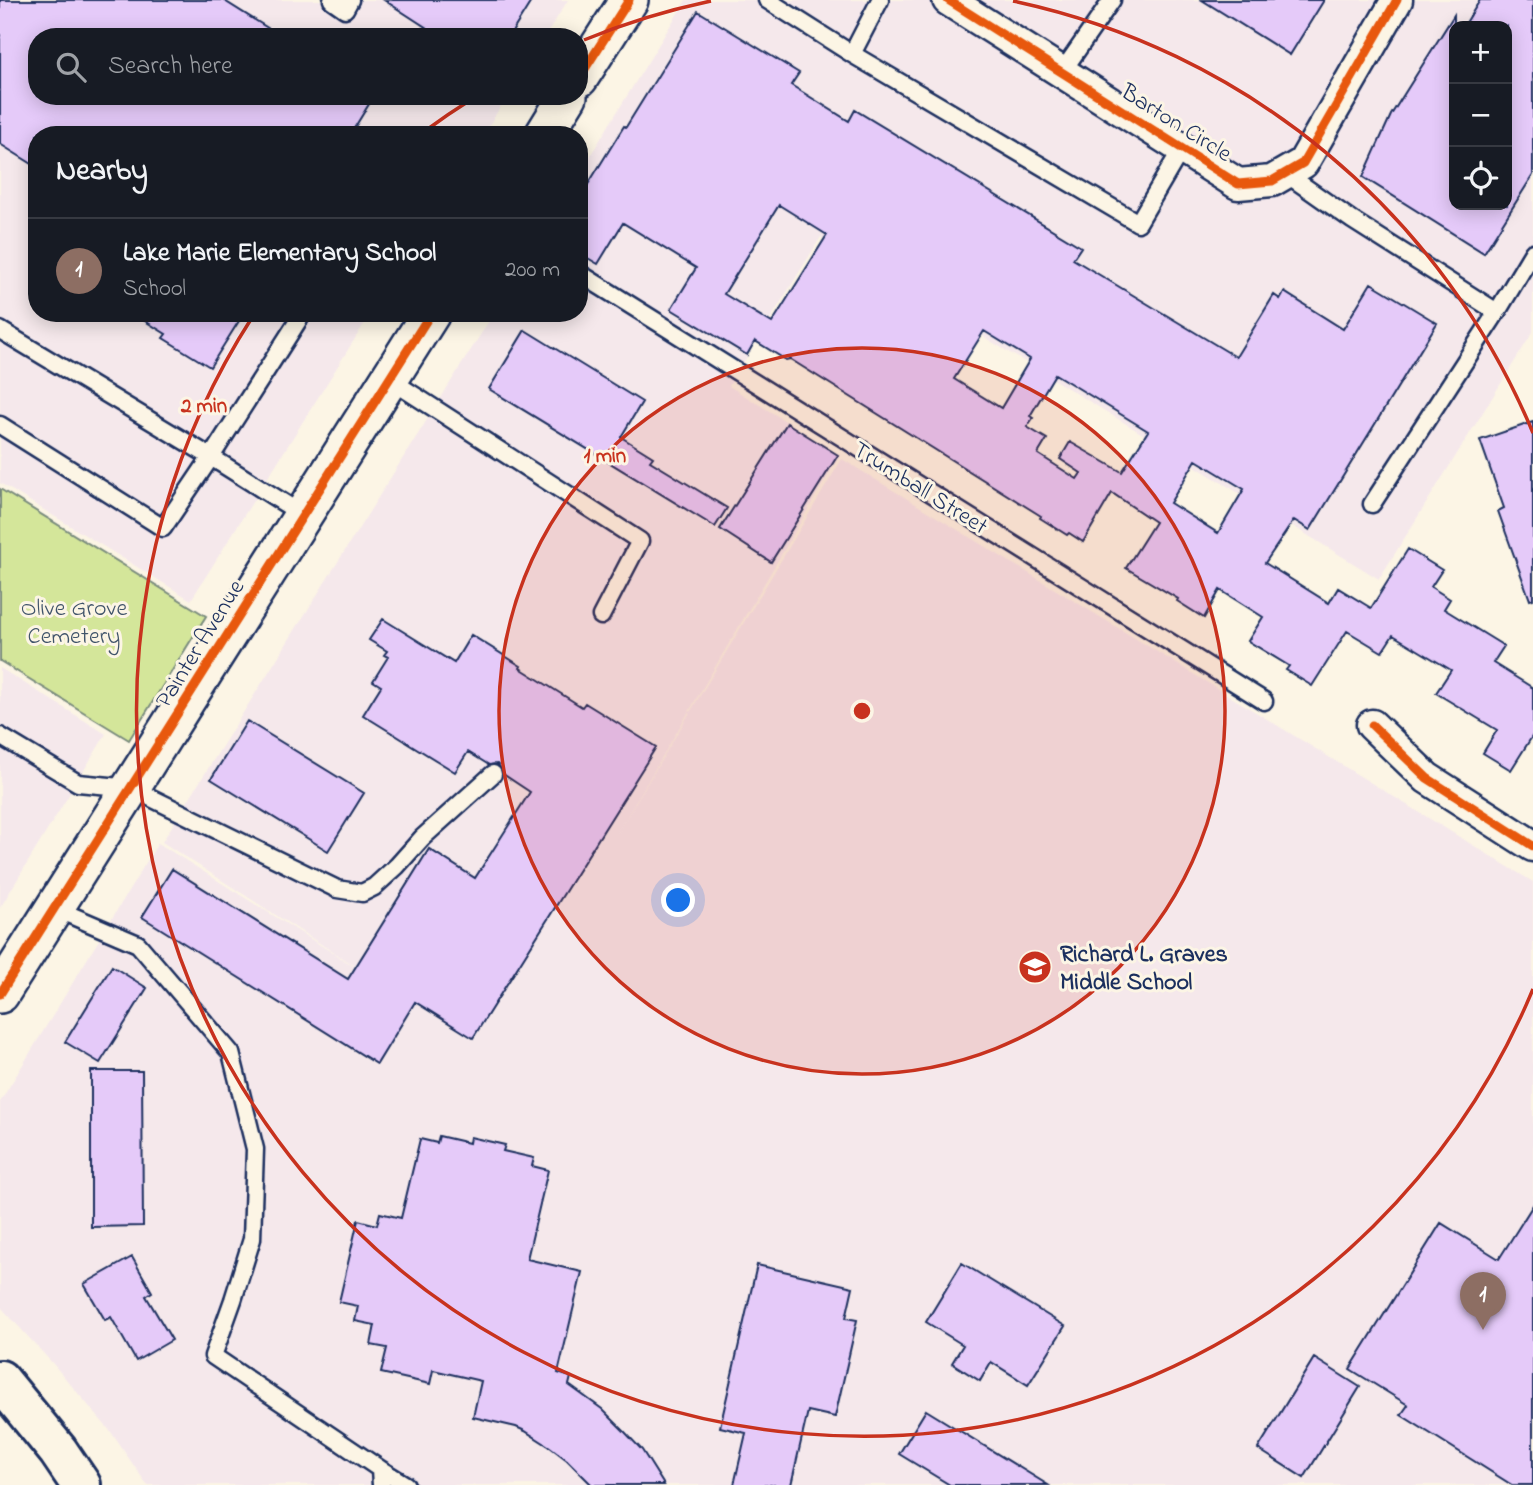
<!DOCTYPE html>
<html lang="en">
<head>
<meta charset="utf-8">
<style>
  :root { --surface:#171b24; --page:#20242c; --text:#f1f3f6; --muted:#9ea1a6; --line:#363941; --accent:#c8321e }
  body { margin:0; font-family:"Indie Flower",sans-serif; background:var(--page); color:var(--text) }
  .controls { position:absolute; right:21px; top:21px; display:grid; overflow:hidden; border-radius:14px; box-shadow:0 4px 18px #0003 }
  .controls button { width:63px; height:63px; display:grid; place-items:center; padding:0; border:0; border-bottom:2px solid var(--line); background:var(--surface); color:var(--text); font:35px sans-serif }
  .you { position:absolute; left:679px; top:901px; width:24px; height:24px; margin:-18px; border:5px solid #fff; border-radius:50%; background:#1a73e8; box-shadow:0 0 0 10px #1a73e833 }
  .badge { display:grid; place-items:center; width:46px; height:46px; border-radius:50%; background:var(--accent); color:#fff; font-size:23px; font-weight:700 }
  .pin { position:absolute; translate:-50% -58px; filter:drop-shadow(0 2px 4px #0008) }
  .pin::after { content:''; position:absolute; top:37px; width:24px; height:21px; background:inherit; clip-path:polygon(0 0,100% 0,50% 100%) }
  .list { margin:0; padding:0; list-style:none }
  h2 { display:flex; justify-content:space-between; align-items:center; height:91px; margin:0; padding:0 28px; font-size:30px }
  h2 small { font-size:23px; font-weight:400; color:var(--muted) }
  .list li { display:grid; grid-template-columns:46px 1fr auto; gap:21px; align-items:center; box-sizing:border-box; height:105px; padding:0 28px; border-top:2px solid var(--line) }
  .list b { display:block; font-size:26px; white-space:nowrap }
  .list p { margin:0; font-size:23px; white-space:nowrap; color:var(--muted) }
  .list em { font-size:23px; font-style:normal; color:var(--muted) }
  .icon { flex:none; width:38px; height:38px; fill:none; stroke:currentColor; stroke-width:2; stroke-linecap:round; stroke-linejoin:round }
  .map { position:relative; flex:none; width:1533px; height:1485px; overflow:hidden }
  .search { position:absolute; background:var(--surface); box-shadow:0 4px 18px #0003; left:28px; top:28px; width:560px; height:77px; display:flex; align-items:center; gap:18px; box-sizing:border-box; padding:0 24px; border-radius:28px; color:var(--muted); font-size:26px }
  .panel { position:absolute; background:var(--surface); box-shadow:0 4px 18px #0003; left:28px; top:126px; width:560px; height:196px; border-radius:28px }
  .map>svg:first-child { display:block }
  .built { fill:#f5e8eb; fill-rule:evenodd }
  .green { fill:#d4e69a; stroke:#788a7c; stroke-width:2 }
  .building { fill:#e5caf9; stroke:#1b2f5e; stroke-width:2; fill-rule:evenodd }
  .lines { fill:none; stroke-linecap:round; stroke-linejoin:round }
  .service-casing { stroke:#1b2f5e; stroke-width:21 }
  .minor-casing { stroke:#1b2f5e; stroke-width:35 }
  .tertiary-casing { stroke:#1b2f5e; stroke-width:42 }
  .secondary-casing { stroke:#1b2f5e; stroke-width:44 }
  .service { stroke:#fcf5e5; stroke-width:16 }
  .minor { stroke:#fcf5e5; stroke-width:30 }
  .tertiary { stroke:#fcf5e5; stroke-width:37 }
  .secondary { stroke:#fcf5e5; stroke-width:38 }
  .cycleway-casing { stroke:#fcf5e5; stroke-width:13 }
  .cycleway { stroke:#e8590c; stroke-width:9 }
  .ring { fill:none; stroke:#c8321e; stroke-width:3.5 }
  .labels { text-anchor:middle; stroke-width:6; stroke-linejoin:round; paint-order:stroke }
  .street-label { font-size:24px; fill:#1b2f5e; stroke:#fcf5e5 }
  .park-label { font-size:24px; fill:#40546a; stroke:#fcf5e5 }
  .poi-label { font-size:24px; font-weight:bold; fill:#1b2f5e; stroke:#fcf5e5; text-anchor:start }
  .centre { fill:#c8321e; stroke:#fcf5e5; stroke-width:3.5 }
  .ring-label { font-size:21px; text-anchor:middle; font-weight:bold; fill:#c8321e; stroke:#fcf5e5; stroke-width:6; stroke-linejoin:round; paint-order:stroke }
</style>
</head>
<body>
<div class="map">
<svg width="1533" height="1485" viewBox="0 0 1533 1485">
  <rect width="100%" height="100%" fill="#fcf5e5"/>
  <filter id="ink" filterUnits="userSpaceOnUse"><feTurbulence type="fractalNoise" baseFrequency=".0143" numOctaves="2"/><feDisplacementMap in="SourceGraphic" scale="14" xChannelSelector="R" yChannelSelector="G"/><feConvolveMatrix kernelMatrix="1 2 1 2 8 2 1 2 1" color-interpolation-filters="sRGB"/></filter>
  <g filter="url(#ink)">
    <!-- built -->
    <path class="built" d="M 0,0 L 568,0 L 545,37 L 37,37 L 37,96 L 507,96 L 483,135 L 37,135 L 37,313 L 371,313 L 191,600 L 0,483 Z
      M 686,0 L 1533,0 L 1533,332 L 1379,579 L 821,237 L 729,386 L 840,455 L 618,832 L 842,459 L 1533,882 L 1533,1485 L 147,1485 L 111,1432 L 54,1365 L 0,1306 L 0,1102 L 158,843 L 403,997 L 162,842 L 494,313 L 579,313 L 579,174 ZM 1454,26 L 1507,26 L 1507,205 L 1454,205 Z
      M 0,668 L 106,734 L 0,908 Z"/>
    <!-- green -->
    <path class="green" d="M 0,489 L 206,616 L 129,740 L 0,661 Z"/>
    <!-- building -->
    <path class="building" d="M 0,0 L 223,0 L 282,37 L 37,37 L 37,96 L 374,96 L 350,135 L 37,135 L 37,167 L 0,144 Z
      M 384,0 L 532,0 L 509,37 L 441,37 Z
      M 1202,0 L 1324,0 L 1290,55 Z
      M 1480,0 L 1533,0 L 1533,175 L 1484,253 L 1363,177 L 1391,115 L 1454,15 L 1454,205 L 1507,205 L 1507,26 L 1464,26 Z
      M 698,11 L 799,73 L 791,85 L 849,121 L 855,110 L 1081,247 L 1073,259 L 1236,357 L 1274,295 L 1280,299 L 1284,292 L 1343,329 L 1371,283 L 1437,323 L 1310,530 L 1294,520 L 1265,563 L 1329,603 L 1338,588 L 1371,608 L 1408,549 L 1442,570 L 1431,587 L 1450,599 L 1444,609 L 1504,646 L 1493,663 L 1533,688 L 1533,735 L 1511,770 L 1483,753 L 1497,730 L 1436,693 L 1451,670 L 1393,635 L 1382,652 L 1347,631 L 1312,686 L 1286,670 L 1289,666 L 1248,641 L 1263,617 L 1220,590 L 1204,618 L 1177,601 L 1178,599 L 1126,568 L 1155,522 L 1112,493 L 1083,542 L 1069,533 L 1067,535 L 1040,518 L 1041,516 L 790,359 L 786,360 L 755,341 L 747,355 L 671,309 L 696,268 L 623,223 L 598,264 L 579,253 L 579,199 L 624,126 L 626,127 ZM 779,205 L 827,235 L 772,323 L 724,294 ZM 984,331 L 1030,359 L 1001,408 L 954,379 ZM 1055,374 L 1148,431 L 1122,472 L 1070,442 L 1060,459 L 1081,473 L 1077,479 L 1038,454 L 1047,439 L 1027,427 L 1033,418 L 1030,416 ZM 1196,460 L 1244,489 L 1218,533 L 1170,503 Z
      M 132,313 L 244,313 L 210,367 L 163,338 L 166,334 Z
      M 525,330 L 642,402 L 621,437 L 653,457 L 650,461 L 727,508 L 715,527 L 489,389 Z
      M 1533,422 L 1533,599 L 1530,600 L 1498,511 L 1504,508 L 1480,440 Z
      M 787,423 L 838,455 L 771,562 L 720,529 Z
      M 383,619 L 454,663 L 471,635 L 521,666 L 520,668 L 582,707 L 585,703 L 656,747 L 473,1038 L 415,1002 L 377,1064 L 142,917 L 172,869 L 348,979 L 429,849 L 475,878 L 530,792 L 503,774 L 501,768 L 497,764 L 489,765 L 468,752 L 455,772 L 363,715 L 381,686 L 373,681 L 388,657 L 384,655 L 387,651 L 369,640 Z
      M 247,721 L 364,793 L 328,851 L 211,779 Z
      M 112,966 L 147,988 L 100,1063 L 65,1042 Z
      M 91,1071 L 142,1071 L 143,1226 L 91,1227 Z
      M 439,1136 L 469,1143 L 470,1137 L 505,1145 L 503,1151 L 534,1158 L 532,1166 L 548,1170 L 527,1259 L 582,1272 L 558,1373 L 571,1377 L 569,1385 L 602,1409 L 624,1431 L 642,1450 L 664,1485 L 592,1485 L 567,1460 L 550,1447 L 525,1431 L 516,1427 L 473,1417 L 481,1381 L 433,1370 L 430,1384 L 381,1373 L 387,1348 L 371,1345 L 375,1325 L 355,1321 L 358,1306 L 339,1302 L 358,1220 L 377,1225 L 380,1213 L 401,1218 L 420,1139 L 437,1143 Z
      M 1533,1205 L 1533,1485 L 1512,1485 L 1401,1415 L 1408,1405 L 1350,1369 L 1441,1223 L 1499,1259 Z
      M 132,1257 L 152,1292 L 146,1296 L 172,1340 L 136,1361 L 111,1317 L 105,1320 L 84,1284 Z
      M 962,1263 L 1065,1326 L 1028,1385 L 991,1362 L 980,1381 L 952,1363 L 963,1345 L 926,1322 Z
      M 757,1265 L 853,1287 L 846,1318 L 857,1320 L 835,1417 L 808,1411 L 791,1485 L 734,1485 L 746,1433 L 720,1427 Z
      M 1314,1358 L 1360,1387 L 1304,1478 L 1258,1449 Z
      M 926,1410 L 1048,1485 L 950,1485 L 899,1454 Z"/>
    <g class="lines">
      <defs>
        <path id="service" d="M 332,0 L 345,9 L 350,0
          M 767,0 L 852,54
          M 880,0 L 852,54 L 1138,223 L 1182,148
          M 1062,72 L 1112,0
          M 1285,173 L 1352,220 L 1497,312 L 1372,504
          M 579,273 L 1264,701
          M 1497,312 L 1533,252
          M 0,330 L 211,457 L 163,528 L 0,425
          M 389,379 L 640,541 L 601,616
          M 303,515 L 211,457 L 303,313
          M 0,736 L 78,783 L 131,788 L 337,889 L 362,893 L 374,887 L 397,866 L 422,838 L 493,774
          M 54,908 L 138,944 L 231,1053 L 255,1149 L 252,1239 L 233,1300 L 213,1356 L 380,1469
          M 381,1485 L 380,1469 L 406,1485"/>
        <path id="minor" d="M 948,0 L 1238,184 L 1272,181 L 1303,163 L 1397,0
          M 1372,725 L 1427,778 L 1533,846"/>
        <path id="tertiary" d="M 579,78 L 629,0
          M 544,135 L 568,96
          M 0,994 L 431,313"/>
        <path id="secondary" d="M 0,1380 L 58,1451 L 81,1485"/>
      </defs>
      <!-- service casing -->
      <use href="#service" class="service-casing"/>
      <!-- minor casing -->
      <use href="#minor" class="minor-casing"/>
      <!-- tertiary casing -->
      <use href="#tertiary" class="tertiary-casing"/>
      <!-- secondary casing -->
      <use href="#secondary" class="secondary-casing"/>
      <!-- service -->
      <use href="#service" class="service"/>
      <!-- minor -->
      <use href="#minor" class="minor"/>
      <!-- tertiary -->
      <use href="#tertiary" class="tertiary"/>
      <!-- secondary -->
      <use href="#secondary" class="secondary"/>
      <defs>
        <path id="cycleway" d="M 948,0 L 1238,184 L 1272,181 L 1303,163 L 1397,0
          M 579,78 L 629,0
          M 1372,725 L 1427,778 L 1533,846
          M 0,994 L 431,313"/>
      </defs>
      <!-- cycleway casing -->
      <use href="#cycleway" class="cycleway-casing"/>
      <!-- cycleway -->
      <use href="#cycleway" class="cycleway"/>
    </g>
  </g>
  <!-- distance rings -->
  <circle cx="862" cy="711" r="363" fill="#c8321e" fill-opacity=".12"/>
  <g class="ring">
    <circle cx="862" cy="711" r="363"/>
    <path d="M1533 989A726 726 0 1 1 253 316M425 131A726 726 0 0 1 472 99M584 40A726 726 0 0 1 711 1M1013 1A726 726 0 0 1 1533 433"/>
  </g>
  <!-- icons -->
  <defs>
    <symbol id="school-disc" viewBox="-11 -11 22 22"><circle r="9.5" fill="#c8321e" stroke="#fcf5e5"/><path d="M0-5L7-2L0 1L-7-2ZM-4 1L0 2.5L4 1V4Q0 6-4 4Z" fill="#fff"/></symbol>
  </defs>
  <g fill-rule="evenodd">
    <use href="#school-disc" x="1016" y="948" width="38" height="38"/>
  </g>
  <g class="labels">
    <!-- street labels -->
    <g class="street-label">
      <text transform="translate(1177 122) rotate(32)" y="8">Barton Circle</text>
      <text transform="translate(921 487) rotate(32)" y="8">Trumball Street</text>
      <text transform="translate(199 643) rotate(-58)" y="8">Painter Avenue</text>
    </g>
    <!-- park labels -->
    <g class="park-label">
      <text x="74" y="615">Olive Grove<tspan x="74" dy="28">Cemetery</tspan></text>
    </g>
    <!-- poi labels -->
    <g class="poi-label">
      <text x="1060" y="961">Richard L. Graves<tspan x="1060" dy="28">Middle School</tspan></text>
    </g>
  </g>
  <circle cx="862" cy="711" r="10" class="centre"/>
  <g class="ring-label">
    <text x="204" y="412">2 min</text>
    <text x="605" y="462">1 min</text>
  </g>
</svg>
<div class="controls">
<button>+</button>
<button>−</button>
<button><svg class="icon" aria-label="locate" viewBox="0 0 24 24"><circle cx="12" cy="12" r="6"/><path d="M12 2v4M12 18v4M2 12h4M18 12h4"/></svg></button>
</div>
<div class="you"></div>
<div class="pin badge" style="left:1483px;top:1330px;background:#8d6e63">1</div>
<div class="search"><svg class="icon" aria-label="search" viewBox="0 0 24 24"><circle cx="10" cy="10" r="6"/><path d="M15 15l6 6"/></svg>Search here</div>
<section class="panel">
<h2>Nearby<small></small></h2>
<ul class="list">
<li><span class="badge" style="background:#8d6e63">1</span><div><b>Lake Marie Elementary School</b><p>School</p></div><em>200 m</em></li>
</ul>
</section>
</div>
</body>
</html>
